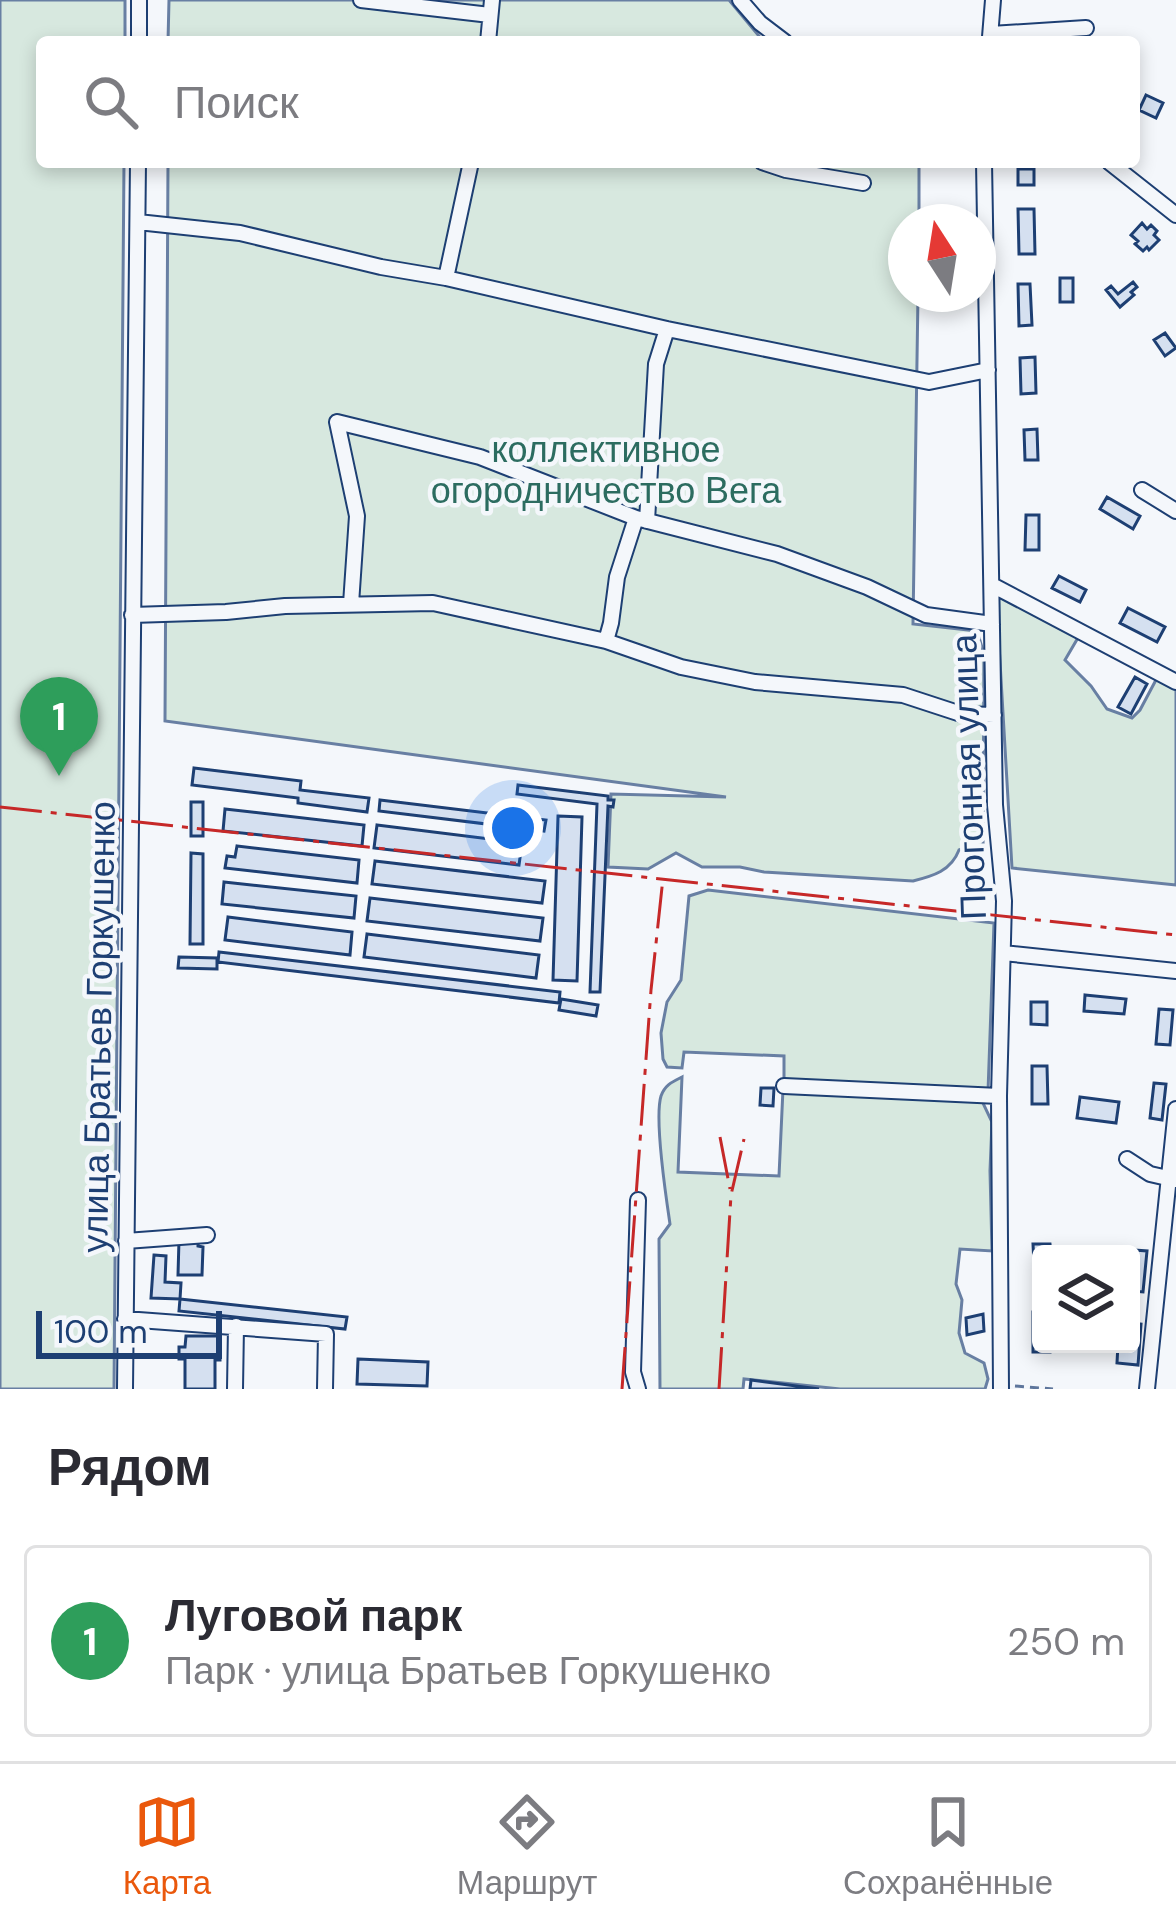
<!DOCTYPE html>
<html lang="ru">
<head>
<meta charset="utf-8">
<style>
  :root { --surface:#fff; --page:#f7f7f7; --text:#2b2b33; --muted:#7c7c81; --line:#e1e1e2; --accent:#ea580c }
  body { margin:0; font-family:"DM Sans",sans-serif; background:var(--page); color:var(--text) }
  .controls { position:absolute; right:36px; bottom:36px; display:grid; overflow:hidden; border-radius:12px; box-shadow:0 6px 18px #0003 }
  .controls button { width:108px; height:108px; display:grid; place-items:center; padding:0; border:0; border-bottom:3px solid var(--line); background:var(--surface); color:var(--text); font:60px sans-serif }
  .compass { position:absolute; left:888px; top:204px; width:108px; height:108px; border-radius:50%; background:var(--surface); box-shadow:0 6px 18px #0003; rotate:348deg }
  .scale { position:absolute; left:36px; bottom:30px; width:186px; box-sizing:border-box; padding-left:12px; border:6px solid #1d3f73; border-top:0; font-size:33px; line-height:42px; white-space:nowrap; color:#1d3f73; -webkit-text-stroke:9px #f4f7fb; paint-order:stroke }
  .you { position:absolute; left:513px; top:828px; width:42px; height:42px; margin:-30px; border:9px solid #fff; border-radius:50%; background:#1a73e8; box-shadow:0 0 0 18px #1a73e833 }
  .badge { display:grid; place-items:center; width:78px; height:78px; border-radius:50%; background:var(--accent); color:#fff; font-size:39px; font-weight:700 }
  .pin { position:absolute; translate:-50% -99px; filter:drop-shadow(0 3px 6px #0008) }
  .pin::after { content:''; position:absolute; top:63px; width:42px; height:36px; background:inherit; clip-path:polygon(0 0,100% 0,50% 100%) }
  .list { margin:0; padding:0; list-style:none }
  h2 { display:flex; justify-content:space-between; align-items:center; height:156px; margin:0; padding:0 48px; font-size:51px }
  h2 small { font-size:39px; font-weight:400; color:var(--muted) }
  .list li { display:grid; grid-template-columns:78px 1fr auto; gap:36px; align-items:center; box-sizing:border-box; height:192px; margin:0 24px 24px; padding:0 24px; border:3px solid var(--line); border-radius:12px }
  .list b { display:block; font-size:45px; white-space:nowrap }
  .list p { margin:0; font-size:39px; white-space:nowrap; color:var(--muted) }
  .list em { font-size:39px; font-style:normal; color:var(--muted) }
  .icon { flex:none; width:66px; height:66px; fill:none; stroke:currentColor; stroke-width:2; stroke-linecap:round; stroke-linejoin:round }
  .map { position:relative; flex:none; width:1176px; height:1389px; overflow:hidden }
  .search { position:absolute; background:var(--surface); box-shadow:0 6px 18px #0003; left:36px; right:36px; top:36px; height:132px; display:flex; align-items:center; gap:30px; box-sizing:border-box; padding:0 42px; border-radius:12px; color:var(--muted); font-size:45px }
  .sheet { height:372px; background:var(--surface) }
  nav { display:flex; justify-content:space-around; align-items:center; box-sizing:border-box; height:168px; border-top:3px solid var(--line); background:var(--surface); font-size:33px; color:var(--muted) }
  nav a { display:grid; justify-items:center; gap:6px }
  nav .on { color:var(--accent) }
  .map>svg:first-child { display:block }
  .green { fill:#d7e8df; stroke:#687fa3; stroke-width:3 }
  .building { fill:#d5e0f0; stroke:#1d3f73; stroke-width:3 }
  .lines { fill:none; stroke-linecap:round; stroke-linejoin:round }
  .minor-casing { stroke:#1d3f73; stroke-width:18 }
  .path { stroke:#5e769c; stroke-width:3; stroke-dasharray:9 6; stroke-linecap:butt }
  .minor { stroke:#f4f7fb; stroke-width:14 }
  .power { stroke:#c62828; stroke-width:3; stroke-dasharray:42 9 6 9; stroke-linecap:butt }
  .labels { text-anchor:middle; stroke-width:9; stroke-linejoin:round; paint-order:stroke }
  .park-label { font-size:36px; fill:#2c6c60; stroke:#f4f7fb }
  .street-label { font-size:36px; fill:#1d3f73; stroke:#f4f7fb }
</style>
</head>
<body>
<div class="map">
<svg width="1176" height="1389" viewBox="0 0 1176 1389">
  <rect width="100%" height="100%" fill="#f4f7fb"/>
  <!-- green -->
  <path class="green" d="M 0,0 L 125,0 L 125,42 L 42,42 L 42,162 L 124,162 L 114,1389 L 0,1389 Z
    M 169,0 L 729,0 L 764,42 L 168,42 Z
    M 168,162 L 919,162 L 919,222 L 906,222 L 906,294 L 918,294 L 913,624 L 977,631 L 984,654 L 983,850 L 972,845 L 959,850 C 951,871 933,876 913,881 L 764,872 L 740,867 L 702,867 L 676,853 L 648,869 L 608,867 L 611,794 L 726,797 L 165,721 Z
    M 996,593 L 1079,636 L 1065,660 L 1091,686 L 1107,709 L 1132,718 L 1140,710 L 1157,678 L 1176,686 L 1176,885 L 1012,868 Z
    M 708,890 L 994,923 L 988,1092 L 784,1083 L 784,1056 L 684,1052 L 682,1068 L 667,1067 L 663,1059 L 661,1033 L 667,1002 L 681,980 L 689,896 Z
    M 682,1077 L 678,1172 L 779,1176 L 783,1089 L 973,1098 L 983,1103 L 992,1122 L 990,1171 L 992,1251 L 960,1249 L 956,1284 L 962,1300 L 959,1333 L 965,1353 L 984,1363 L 988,1379 L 985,1389 L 840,1389 L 744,1379 L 743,1389 L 660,1389 L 659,1239 L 670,1224 C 666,1197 654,1119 661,1096 C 665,1085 672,1082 682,1077 Z"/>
  <!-- building -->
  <path class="building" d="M 1146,95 L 1163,103 L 1156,118 L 1139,110 Z
    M 1018,169 L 1034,169 L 1034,185 L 1018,185 Z
    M 1018,209 L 1034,209 L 1035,254 L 1019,254 Z
    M 1142,223 L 1147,229 L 1151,225 L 1157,231 L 1154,235 L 1159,240 L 1149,250 L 1147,247 L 1143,251 L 1135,244 L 1138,241 L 1131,235 Z
    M 1060,278 L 1073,278 L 1073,302 L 1060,302 Z
    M 1133,282 L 1137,287 L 1131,292 L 1134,295 L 1120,307 L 1106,290 L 1111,286 L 1118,294 Z
    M 1018,284 L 1030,284 L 1032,325 L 1019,326 Z
    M 1165,333 L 1176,348 L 1165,356 L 1154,340 Z
    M 1035,357 L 1036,393 L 1021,394 L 1020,358 Z
    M 1037,429 L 1038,460 L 1025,460 L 1024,430 Z
    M 1107,497 L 1140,516 L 1133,529 L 1100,509 Z
    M 1026,515 L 1039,515 L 1039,550 L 1025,550 Z
    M 1059,576 L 1086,590 L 1080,602 L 1052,588 Z
    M 1128,608 L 1165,627 L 1157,642 L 1120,623 Z
    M 1135,677 L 1147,684 L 1131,714 L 1118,707 Z
    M 194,768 L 301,781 L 300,790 L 369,798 L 367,812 L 298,803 L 298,798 L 192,785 Z
    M 518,785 L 608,796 L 608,800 L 614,800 L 613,807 L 608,806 L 600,992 L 590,992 L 597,804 L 517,794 Z
    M 380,800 L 546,820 L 544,831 L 379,811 Z
    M 191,802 L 203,802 L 203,836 L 191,836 Z
    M 225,809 L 364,825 L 362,846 L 223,831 Z
    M 558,816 L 582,817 L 577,981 L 553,980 Z
    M 377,825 L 522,843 L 519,865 L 374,848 Z
    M 237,846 L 359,860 L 357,883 L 225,868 L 227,856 L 235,857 Z
    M 191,853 L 203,854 L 203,944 L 190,944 Z
    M 375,861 L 545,881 L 542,903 L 372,884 Z
    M 224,882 L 356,896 L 354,918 L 222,904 Z
    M 370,898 L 543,918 L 540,941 L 367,921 Z
    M 228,917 L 352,932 L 350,955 L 225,940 Z
    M 367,934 L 539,955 L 536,978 L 364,957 Z
    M 219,952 L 560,992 L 559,1003 L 218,962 Z
    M 179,957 L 217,958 L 217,969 L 178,968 Z
    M 1085,995 L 1126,999 L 1124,1014 L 1084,1011 Z
    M 561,999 L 598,1005 L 596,1016 L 559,1010 Z
    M 1031,1002 L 1047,1002 L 1047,1025 L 1031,1024 Z
    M 1159,1009 L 1173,1010 L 1170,1045 L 1156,1044 Z
    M 1032,1066 L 1047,1066 L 1048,1104 L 1032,1104 Z
    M 1154,1083 L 1166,1084 L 1162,1120 L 1150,1118 Z
    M 761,1088 L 774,1088 L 773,1106 L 760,1105 Z
    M 1080,1097 L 1119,1102 L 1116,1123 L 1077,1118 Z
    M 179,1240 L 198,1241 L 198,1246 L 203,1247 L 202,1275 L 178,1275 Z
    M 1033,1244 L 1050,1244 L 1051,1254 L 1041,1254 L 1041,1284 L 1035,1285 Z
    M 1134,1250 L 1147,1251 L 1143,1292 L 1131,1291 Z
    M 154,1255 L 166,1256 L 165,1282 L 181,1283 L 180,1299 L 151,1298 Z
    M 180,1299 L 347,1317 L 345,1329 L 179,1311 Z
    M 1033,1312 L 1041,1312 L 1041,1344 L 1050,1344 L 1050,1352 L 1033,1352 Z
    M 983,1314 L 984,1331 L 967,1335 L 966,1318 Z
    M 1131,1323 L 1141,1324 L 1138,1365 L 1117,1363 L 1118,1344 L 1131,1344 Z
    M 186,1336 L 220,1336 L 220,1360 L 215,1360 L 215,1389 L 185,1389 L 185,1359 L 179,1359 L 179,1347 L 185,1347 Z
    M 358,1359 L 428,1362 L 427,1386 L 357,1384 Z
    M 751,1380 L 819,1389 L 750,1389 Z"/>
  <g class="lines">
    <defs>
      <path id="minor" d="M 361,0 L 490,15
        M 740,0 L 760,23 L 785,42
        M 991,34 L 1086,28
        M 990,37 L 993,0
        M 139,42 L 139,0
        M 488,42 L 492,0
        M 762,162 L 786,170 L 863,183
        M 984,162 L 995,805 L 1004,901 L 999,1096 L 1001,1389
        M 1109,162 L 1176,215
        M 138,222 L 240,233 L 381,267 L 446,278 L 667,329 L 929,382 L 988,370
        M 446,278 L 471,162
        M 1142,490 L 1176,511
        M 647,521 L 656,364 L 667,329
        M 992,585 L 1176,682
        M 351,604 L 357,516 L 337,422 L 480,457 L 636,518 L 777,554 L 867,587 L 926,615 L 992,624
        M 132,615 L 226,612 L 285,606 L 433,603 L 606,641 L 681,667 L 755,682 L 903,695 L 961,714 L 994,715
        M 606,641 L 611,623 L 617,577 L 636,518
        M 1003,953 L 1176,971
        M 784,1086 L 999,1096
        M 1127,1159 L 1150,1174 L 1176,1180
        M 126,1241 L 207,1235
        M 125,1319 L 326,1334 L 325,1389
        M 125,1389 L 138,162
        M 235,1389 L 236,1326
        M 638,1389 L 633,1372 L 638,1200
        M 1147,1389 L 1176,1109"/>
    </defs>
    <!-- minor casing -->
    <use href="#minor" class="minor-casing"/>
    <!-- path -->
    <path class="path" d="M 1015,1386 L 1053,1389"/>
    <!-- minor -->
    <use href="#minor" class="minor"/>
    <!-- power -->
    <path class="power" d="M 0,807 L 1176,935
      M 720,1137 L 730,1189
      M 622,1389 L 651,990 L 663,878
      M 719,1389 L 731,1195 L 744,1139"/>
  </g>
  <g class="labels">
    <!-- park labels -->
    <g class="park-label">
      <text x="606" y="462">коллективное<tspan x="606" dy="41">огородничество Вега</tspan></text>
    </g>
    <!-- street labels -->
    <g class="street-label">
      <text transform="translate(968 777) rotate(-92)" y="13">Прогонная улица</text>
      <text transform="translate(98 1027) rotate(-89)" y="13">улица Братьев Горкушенко</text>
    </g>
  </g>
</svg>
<div class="controls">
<button><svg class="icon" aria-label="layers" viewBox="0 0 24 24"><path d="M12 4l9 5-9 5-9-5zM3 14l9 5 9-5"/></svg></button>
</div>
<svg class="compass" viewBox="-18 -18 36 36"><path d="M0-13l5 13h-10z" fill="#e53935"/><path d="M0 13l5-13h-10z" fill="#7c7c81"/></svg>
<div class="scale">100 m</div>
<div class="you"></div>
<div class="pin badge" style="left:59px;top:776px;background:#2e9e5b">1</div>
<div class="search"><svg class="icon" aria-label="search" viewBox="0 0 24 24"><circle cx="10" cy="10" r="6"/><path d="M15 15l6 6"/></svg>Поиск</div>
</div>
<section class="sheet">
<h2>Рядом<small></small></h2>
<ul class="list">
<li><span class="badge" style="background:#2e9e5b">1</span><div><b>Луговой парк</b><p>Парк · улица Братьев Горкушенко</p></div><em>250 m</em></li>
</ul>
</section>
<nav>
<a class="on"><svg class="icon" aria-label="map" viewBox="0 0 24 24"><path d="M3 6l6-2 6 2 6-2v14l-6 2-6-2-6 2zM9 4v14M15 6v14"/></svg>Карта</a>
<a><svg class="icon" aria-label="directions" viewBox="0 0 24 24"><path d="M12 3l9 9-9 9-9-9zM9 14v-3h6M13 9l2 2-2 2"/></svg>Маршрут</a>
<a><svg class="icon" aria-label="saved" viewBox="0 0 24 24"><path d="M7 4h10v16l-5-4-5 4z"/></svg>Сохранённые</a>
</nav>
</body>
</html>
